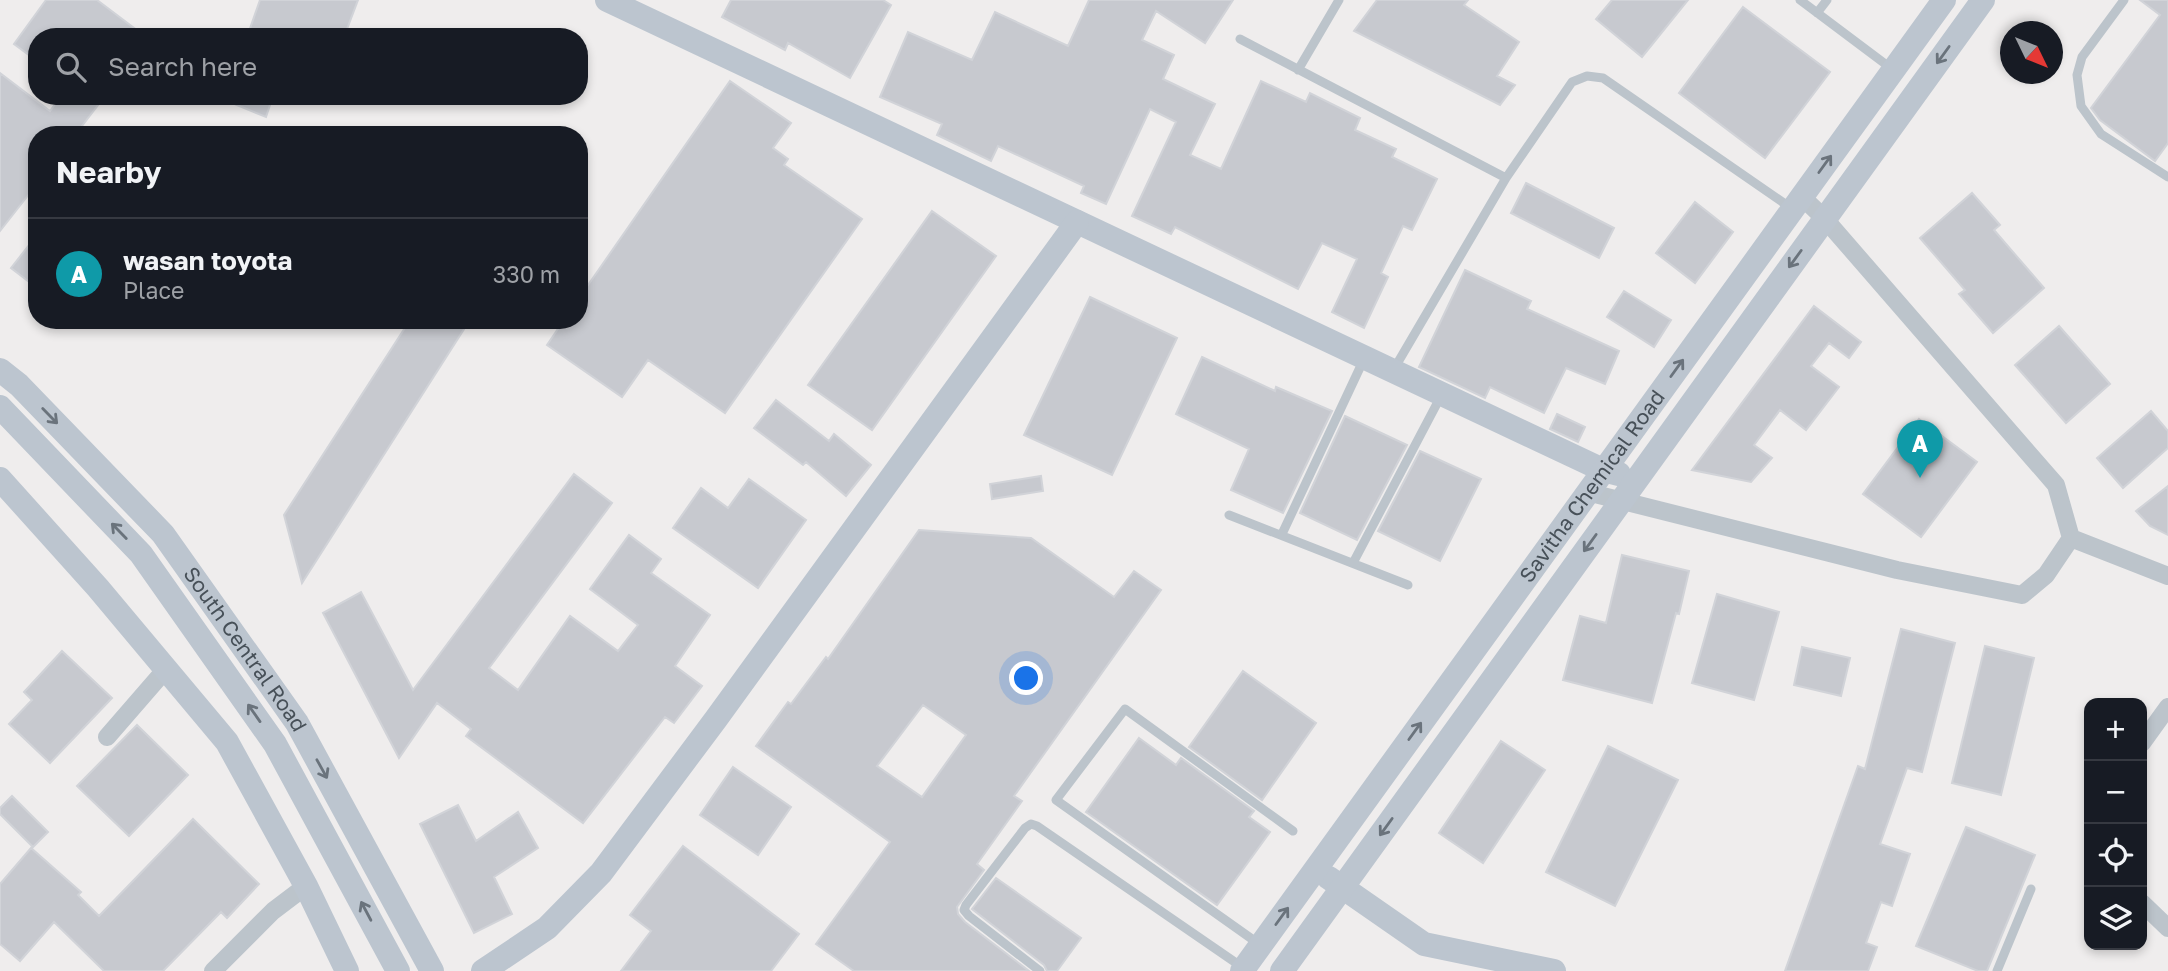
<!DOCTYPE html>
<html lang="en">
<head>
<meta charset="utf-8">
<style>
  :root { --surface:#171b24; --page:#242831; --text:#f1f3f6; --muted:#9ea1a6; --line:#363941; --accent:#7c3aed }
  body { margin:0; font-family:"Golos Text",sans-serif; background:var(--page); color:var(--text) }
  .controls { position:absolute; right:21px; bottom:21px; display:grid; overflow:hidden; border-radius:14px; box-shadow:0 4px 10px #0003 }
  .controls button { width:63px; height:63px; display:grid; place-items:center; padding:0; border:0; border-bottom:2px solid var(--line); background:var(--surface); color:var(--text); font:35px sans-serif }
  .compass { position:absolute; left:2000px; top:21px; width:63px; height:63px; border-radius:50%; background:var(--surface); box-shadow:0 4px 10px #0003; rotate:133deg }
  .you { position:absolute; left:1027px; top:679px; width:24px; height:24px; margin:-18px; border:5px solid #fff; border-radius:50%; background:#1a73e8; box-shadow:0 0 0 10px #1a73e833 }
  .badge { display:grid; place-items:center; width:46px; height:46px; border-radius:50%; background:var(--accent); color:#fff; font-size:23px; font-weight:700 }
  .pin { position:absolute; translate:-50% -58px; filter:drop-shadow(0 2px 4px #0008) }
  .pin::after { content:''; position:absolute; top:37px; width:24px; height:21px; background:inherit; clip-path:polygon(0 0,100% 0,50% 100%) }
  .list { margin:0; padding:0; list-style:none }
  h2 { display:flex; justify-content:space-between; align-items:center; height:91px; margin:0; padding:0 28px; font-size:30px }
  h2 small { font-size:23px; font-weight:400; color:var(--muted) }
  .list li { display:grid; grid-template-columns:46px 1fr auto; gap:21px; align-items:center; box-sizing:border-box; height:112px; padding:0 28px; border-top:2px solid var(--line) }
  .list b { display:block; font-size:26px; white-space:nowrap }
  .list p { margin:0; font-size:23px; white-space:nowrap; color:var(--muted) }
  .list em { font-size:23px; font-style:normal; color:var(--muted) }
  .icon { flex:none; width:38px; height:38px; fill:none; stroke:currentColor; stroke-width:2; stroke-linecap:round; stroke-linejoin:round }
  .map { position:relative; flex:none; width:2168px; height:971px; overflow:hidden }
  .search { position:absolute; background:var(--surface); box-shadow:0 4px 10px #0003; left:28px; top:28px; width:560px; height:77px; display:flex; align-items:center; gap:18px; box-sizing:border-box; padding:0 24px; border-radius:28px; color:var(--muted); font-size:26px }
  .panel { position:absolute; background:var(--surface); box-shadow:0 4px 10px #0003; left:28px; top:126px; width:560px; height:203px; border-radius:28px }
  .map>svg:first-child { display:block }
  .building { fill:#c7c9cf; stroke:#d1d3d8; stroke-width:2; fill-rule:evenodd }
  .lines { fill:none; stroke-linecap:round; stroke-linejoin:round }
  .lane { stroke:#bcc4cb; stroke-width:9 }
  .street { stroke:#bcc4cb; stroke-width:18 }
  .secondary { stroke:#bcc5cf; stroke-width:24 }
  .oneway { stroke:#6a737c }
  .labels { text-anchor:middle; stroke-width:5; stroke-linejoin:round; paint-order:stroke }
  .street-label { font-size:21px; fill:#475058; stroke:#fff }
</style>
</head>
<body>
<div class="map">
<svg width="2168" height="971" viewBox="0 0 2168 971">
  <rect width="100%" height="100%" fill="#efeded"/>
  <!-- building -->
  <path class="building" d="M 46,0 L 97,0 L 146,37 L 37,37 L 37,61 L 14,44 Z
    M 260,0 L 358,0 L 344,37 L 247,37 Z
    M 731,0 L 883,0 L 891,5 L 850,78 L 788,43 L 785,50 L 722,17 Z
    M 1089,0 L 1233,0 L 1205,43 L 1156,11 L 1142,40 L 1174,55 L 1163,79 L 1215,104 L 1190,155 L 1221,169 L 1261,81 L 1306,102 L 1310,93 L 1360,118 L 1355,130 L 1396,149 L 1392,157 L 1437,179 L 1412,230 L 1403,226 L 1381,273 L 1388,277 L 1364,328 L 1332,312 L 1357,259 L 1322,243 L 1298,289 L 1175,227 L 1171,234 L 1132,216 L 1176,122 L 1150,109 L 1106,204 L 1081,193 L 1084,186 L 998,146 L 991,161 L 937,135 L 942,124 L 880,97 L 908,32 L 972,60 L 995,12 L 1068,46 Z
    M 1377,0 L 1468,0 L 1464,5 L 1519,42 L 1497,76 L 1515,85 L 1500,105 L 1354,31 Z
    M 1612,0 L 1688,0 L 1642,57 L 1596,19 Z
    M 2140,0 L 2168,0 L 2168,143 L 2155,161 L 2100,120 L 2091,108 L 2160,15 Z
    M 1743,7 L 1830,72 L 1765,158 L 1679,93 Z
    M 0,73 L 50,111 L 61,96 L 105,96 L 75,135 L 37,135 L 37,184 L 0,231 Z
    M 730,81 L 791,123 L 773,148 L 788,159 L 784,165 L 862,219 L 725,413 L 648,360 L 622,397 L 547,345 L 564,320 L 579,320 L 579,298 Z
    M 215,96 L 273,96 L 266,117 Z
    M 1526,183 L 1614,228 L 1599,258 L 1511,213 Z
    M 1972,193 L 2000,225 L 1994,230 L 2044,288 L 1993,333 L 1959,294 L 1965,290 L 1920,238 Z
    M 1695,202 L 1733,232 L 1695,283 L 1656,253 Z
    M 932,211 L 996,256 L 872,430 L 808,385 Z
    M 37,235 L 37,288 L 11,268 Z
    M 1465,270 L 1531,301 L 1527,309 L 1619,351 L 1605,384 L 1566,368 L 1544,413 L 1490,387 L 1485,398 L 1419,367 Z
    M 1624,291 L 1671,320 L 1654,347 L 1607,317 Z
    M 1090,297 L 1177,338 L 1112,475 L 1024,435 Z
    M 1814,306 L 1861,342 L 1849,358 L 1829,343 L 1811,366 L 1839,387 L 1806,430 L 1780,410 L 1754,445 L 1772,458 L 1751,482 L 1692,470 Z
    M 410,320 L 457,320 L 466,326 L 302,583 L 284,515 Z
    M 2059,326 L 2110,384 L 2066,423 L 2015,365 Z
    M 1202,357 L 1275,391 L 1276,387 L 1332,411 L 1283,513 L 1231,490 L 1249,449 L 1176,414 Z
    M 776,400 L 829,441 L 834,434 L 871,465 L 846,496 L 806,462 L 803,465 L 754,428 Z
    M 2151,411 L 2168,431 L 2168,448 L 2123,488 L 2097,458 Z
    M 1557,414 L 1585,427 L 1578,442 L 1550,429 Z
    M 1345,416 L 1407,445 L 1357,540 L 1300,513 Z
    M 1919,419 L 1977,462 L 1921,537 L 1863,494 Z
    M 1420,451 L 1481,479 L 1440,561 L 1378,531 Z
    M 574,474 L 612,503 L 489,668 L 518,690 L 570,616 L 618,651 L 638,625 L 590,589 L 629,535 L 661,559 L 651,573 L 710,615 L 675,666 L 702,686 L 674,723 L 665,717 L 583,823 L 466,736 L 471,729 L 437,703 L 399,758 L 323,613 L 361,592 L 413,690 Z
    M 1041,476 L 1043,491 L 992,499 L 990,484 Z
    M 749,479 L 806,520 L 758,588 L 673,528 L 701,488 L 728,508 Z
    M 2168,486 L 2168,535 L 2150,526 L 2136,511 Z
    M 919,530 L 1031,538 L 1114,597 L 1134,571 L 1161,590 L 1014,796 L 1022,801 L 977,864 L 984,870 L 957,907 L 958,914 L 965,922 L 1029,971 L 854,971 L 816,944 L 890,842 L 756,746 L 788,702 L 791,704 L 826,657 L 828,659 ZM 923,705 L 966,735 L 922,797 L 877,766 Z
    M 1622,555 L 1689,571 L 1679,614 L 1676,613 L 1652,703 L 1563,680 L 1580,616 L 1606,623 Z
    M 1717,594 L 1779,612 L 1754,700 L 1692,683 Z
    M 1901,629 L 1955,643 L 1922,772 L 1907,768 L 1880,844 L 1910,854 L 1892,906 L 1881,902 L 1866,943 L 1877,947 L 1868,971 L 1785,971 L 1858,766 L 1865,769 Z
    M 1985,646 L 2034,658 L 2001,795 L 1952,783 Z
    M 1802,647 L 1850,658 L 1841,696 L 1794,685 Z
    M 62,651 L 112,698 L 50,763 L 9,724 L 32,700 L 24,692 Z
    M 1243,671 L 1316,723 L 1262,800 L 1189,747 Z
    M 137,725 L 188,775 L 129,836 L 77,786 Z
    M 1139,738 L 1176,765 L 1181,758 L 1254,811 L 1249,817 L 1270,832 L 1217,905 L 1086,812 Z
    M 1501,741 L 1545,770 L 1483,863 L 1439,833 Z
    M 1608,746 L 1678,780 L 1615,906 L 1546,872 Z
    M 733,767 L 791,807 L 758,855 L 700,815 Z
    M 12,796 L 48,832 L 33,847 L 0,814 L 0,808 Z
    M 458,805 L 476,841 L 518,812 L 538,848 L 494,877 L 512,914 L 474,933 L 420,824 Z
    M 193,819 L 259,884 L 227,918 L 221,912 L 163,971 L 104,971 L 54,922 L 20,961 L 0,944 L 0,884 L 31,848 L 81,892 L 78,895 L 99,916 Z
    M 1966,827 L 2035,855 L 1987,971 L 1978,971 L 1916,946 Z
    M 683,846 L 799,934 L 771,971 L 621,971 L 651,931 L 630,915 Z
    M 996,878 L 1081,938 L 1057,971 L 1047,971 L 1044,965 L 972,909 Z"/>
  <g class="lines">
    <!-- lane -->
    <path class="lane" d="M 1800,0 L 1892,69
      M 2124,0 L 2082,57 L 2077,75 L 2081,106 L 2101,134 L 2168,177
      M 1817,13 L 1827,0
      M 1240,39 L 1506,178
      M 1298,70 L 1339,0
      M 1394,369 L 1506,178 L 1572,82 L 1587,76 L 1603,78 L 1791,208
      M 1229,515 L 1408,585
      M 1282,534 L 1364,359
      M 1353,563 L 1442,394
      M 1259,944 L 1056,800 L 1125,709 L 1293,831
      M 1040,971 L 969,916 L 964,910 L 966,905 L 1025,828 L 1031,824 L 1037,826 L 1242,967
      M 1997,971 L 2031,889"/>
    <!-- street -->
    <path class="street" d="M 1587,492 L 1897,570 L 2022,595 L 2046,575 L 2071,538 L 2056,485 L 1824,218 L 1801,196
      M 2071,538 L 2168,576
      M 107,737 L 166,669
      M 2142,743 L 2168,707
      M 2142,903 L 2168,928
      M 213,971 L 273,911 L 306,886"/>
    <!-- secondary -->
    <g class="secondary">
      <path d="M 607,0 L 1603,470 L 1619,474"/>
      <path id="s1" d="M 0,370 L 19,385 L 163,534 L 297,723 L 432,971"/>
      <path d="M 0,407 L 141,554 L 275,744 L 398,971"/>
      <path d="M 0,479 L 98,588 L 227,742 L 306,886 L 347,971"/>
      <path d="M 1329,878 L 1424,944 L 1554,971"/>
      <path d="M 483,971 L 547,928 L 601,873 L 716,719 L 1077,222"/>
      <path id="s2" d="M 1242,971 L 1944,0"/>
      <path d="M 1282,971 L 1983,0"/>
    </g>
  </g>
  <!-- one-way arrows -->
  <defs><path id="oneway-shaft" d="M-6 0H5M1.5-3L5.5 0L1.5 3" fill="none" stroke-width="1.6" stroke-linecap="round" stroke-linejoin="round" transform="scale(1.75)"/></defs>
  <g class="oneway">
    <use href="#oneway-shaft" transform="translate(1943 55) rotate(126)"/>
    <use href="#oneway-shaft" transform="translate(1825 164) rotate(-54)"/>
    <use href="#oneway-shaft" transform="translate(1795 259) rotate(126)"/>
    <use href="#oneway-shaft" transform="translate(1677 368) rotate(-54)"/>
    <use href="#oneway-shaft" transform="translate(50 416) rotate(46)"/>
    <use href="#oneway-shaft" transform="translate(119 531) rotate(-134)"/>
    <use href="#oneway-shaft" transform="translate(1590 543) rotate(126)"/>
    <use href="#oneway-shaft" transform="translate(254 713) rotate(-125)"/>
    <use href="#oneway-shaft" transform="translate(1415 731) rotate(-54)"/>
    <use href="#oneway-shaft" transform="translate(322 769) rotate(61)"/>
    <use href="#oneway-shaft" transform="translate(1386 827) rotate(126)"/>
    <use href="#oneway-shaft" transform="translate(366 911) rotate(-118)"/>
    <use href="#oneway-shaft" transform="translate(1282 916) rotate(-54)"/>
  </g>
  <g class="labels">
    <!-- street labels -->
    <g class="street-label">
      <text dy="7" stroke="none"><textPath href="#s2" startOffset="598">Savitha Chemical Road</textPath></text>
      <text dy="7" stroke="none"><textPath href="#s1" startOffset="373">South Central Road</textPath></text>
    </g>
  </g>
</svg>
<div class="controls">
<button>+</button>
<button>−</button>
<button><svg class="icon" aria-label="locate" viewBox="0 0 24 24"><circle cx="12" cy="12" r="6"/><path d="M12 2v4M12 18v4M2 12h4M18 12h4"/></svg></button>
<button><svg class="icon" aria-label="layers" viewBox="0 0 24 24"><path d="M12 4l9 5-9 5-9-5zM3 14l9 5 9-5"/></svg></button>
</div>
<svg class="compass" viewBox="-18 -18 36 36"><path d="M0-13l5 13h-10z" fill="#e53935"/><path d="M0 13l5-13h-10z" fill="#9ea1a6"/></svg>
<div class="you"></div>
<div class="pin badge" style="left:1920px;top:478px;background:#0f9aa8">A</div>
<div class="search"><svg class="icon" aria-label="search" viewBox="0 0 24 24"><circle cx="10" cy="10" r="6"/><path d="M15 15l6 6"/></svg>Search here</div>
<section class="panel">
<h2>Nearby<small></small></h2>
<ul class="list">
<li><span class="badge" style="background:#0f9aa8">A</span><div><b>wasan toyota</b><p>Place</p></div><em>330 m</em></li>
</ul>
</section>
</div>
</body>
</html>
